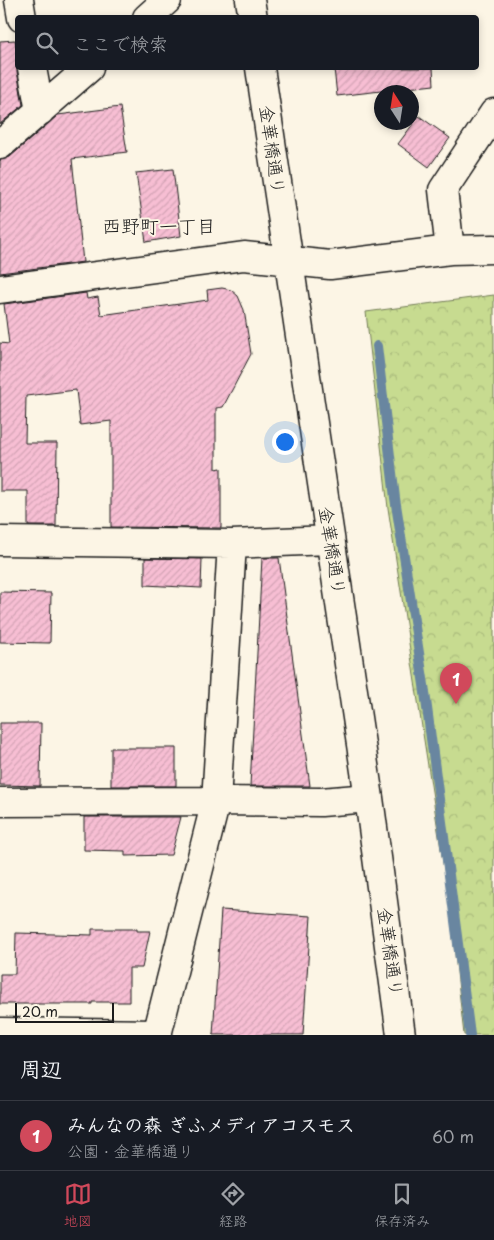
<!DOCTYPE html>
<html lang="ja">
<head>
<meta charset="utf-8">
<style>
  :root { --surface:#171b24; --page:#20242c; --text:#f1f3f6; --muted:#9ea1a6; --line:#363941; --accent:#d1495b }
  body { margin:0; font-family:"Playpen Sans","Klee One",sans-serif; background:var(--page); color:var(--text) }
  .compass { position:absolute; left:374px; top:85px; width:45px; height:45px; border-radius:50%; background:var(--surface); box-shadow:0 2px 8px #0003; rotate:348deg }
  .scale { position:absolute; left:15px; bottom:12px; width:99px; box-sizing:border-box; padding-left:5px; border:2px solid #1c1c1c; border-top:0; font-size:14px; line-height:18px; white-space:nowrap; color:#1c1c1c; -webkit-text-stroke:4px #fcf5e5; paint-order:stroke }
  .you { position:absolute; left:284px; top:441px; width:18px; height:18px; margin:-12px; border:4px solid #fff; border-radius:50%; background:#1a73e8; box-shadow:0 0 0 8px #1a73e833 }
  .badge { display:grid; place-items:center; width:32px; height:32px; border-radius:50%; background:var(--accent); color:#fff; font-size:16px; font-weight:700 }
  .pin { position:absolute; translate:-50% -41px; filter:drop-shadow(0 1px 2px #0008) }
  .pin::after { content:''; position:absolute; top:26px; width:18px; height:15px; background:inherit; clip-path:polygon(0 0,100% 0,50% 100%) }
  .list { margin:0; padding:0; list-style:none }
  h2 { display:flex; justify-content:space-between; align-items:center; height:65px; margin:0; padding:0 20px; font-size:21px }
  h2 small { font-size:16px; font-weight:400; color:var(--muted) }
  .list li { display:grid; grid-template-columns:32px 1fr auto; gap:15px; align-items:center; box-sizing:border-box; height:70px; padding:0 20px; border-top:1px solid var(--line) }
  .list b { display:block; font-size:19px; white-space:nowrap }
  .list p { margin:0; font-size:16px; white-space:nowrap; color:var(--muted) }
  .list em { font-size:16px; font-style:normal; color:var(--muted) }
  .icon { flex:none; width:28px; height:28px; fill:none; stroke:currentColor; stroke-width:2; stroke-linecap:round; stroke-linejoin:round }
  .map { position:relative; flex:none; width:494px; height:1035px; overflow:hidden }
  .search { position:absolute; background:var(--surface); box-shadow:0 2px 8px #0003; left:15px; right:15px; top:15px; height:55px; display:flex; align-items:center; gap:12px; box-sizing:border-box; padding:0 18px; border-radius:5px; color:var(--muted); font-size:19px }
  .sheet { height:135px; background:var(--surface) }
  nav { display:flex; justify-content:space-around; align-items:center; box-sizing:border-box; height:70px; border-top:1px solid var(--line); background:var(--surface); font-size:14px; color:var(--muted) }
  nav a { display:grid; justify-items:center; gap:2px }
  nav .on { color:var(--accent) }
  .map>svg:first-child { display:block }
  .park { fill:url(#park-crowns); stroke:#727c56 }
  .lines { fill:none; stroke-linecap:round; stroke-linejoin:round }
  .stream { stroke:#6986a0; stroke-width:10 }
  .building { fill:url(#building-hatch); stroke:#1c1c1c }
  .minor-casing { stroke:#1c1c1c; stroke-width:31 }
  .minor { stroke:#fcf5e5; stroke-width:28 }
  .labels { text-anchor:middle; stroke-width:4; stroke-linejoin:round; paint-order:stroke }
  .street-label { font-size:18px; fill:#1c1c1c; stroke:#fcf5e5 }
  .neighbourhood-label { font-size:19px; fill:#1c1c1c; stroke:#fcf5e5 }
</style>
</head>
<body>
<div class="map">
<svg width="494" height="1035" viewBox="0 0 494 1035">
  <defs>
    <pattern id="park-crowns" width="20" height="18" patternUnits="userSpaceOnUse" patternTransform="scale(1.25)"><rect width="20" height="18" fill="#c7db90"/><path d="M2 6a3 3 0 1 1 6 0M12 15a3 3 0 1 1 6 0" fill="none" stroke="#aabb7c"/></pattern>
    <pattern id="building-hatch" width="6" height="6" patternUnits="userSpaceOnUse" patternTransform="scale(1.25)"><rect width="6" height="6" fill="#f7bed3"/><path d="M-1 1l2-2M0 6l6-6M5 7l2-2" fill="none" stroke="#d3a3b5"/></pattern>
  </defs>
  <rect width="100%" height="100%" fill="#fcf5e5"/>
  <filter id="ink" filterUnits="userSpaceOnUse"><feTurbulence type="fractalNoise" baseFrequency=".02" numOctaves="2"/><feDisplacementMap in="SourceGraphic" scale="10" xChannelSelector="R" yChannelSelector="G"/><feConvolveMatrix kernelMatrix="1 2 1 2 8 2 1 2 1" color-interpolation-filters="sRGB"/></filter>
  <g filter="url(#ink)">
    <!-- park -->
    <path class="park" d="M 494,295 L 494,1035 L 464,1035 L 449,901 L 388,508 L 366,312 Z"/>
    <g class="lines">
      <!-- stream -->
      <path class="stream" d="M 377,346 L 395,498 L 424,685 L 470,1035"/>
    </g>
    <!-- building -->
    <path class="building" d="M 15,40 L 18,58 L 17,71 L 23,105 L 0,124 L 0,41 Z
      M 334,68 L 433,68 L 434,85 L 337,96 Z
      M 120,107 L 127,152 L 72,159 L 83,262 L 0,273 L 0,160 L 10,157 L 58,115 Z
      M 419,116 L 450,138 L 429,167 L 398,144 Z
      M 173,169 L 181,236 L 146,242 L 136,173 Z
      M 222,288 L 231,290 L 238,296 L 244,310 L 251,354 L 223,407 L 216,408 L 216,469 L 221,468 L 221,528 L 111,527 L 111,421 L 80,425 L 76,390 L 26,396 L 25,443 L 57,443 L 56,526 L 28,526 L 28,491 L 0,491 L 0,343 L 9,344 L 4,304 L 86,293 L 87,299 L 98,297 L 101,315 L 208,300 L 207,290 Z
      M 145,558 L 202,559 L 201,588 L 145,585 Z
      M 262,558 L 279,558 L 310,786 L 250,786 Z
      M 0,592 L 51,593 L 50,643 L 0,642 Z
      M 0,723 L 41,723 L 40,786 L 0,785 Z
      M 111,748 L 176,748 L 176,786 L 111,786 Z
      M 84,817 L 181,817 L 171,855 L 125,856 L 125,851 L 84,850 Z
      M 221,910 L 311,916 L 303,1035 L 213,1035 Z
      M 92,929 L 137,929 L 137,931 L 150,931 L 142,968 L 129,968 L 129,1002 L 92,1002 L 92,1004 L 0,1004 L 0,974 L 15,974 L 16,933 L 92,935 Z"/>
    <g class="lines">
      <defs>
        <path id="minor" d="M 19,0 L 22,18
          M 250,0 L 253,18
          M 147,18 L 167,0
          M 32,68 L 40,111
          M 260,68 L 369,798 L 401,1035
          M 0,145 L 89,68
          M 450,250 L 443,190 L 494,113
          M 0,289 L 244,256 L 330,265 L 450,250 L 494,249
          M 0,541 L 232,544
          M 0,802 L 216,801 L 321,802 L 369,798
          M 0,1032 L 158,1034
          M 157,1035 L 216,801 L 232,544 L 330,540"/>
      </defs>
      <!-- minor casing -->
      <use href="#minor" class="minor-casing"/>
      <!-- minor -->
      <use href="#minor" class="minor"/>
    </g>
  </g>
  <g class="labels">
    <!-- street labels -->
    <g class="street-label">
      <text transform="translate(272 150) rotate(82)" y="6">金華橋通り</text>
      <text transform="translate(332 551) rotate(81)" y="6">金華橋通り</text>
      <text transform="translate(390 952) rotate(82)" y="6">金華橋通り</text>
    </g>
    <!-- neighbourhood labels -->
    <g class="neighbourhood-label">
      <text x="159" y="233">西野町一丁目</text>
    </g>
  </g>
</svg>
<svg class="compass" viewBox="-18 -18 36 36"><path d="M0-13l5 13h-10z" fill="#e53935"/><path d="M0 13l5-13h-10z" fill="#9ea1a6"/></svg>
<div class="scale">20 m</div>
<div class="you"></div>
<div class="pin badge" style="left:456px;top:704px">1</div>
<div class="search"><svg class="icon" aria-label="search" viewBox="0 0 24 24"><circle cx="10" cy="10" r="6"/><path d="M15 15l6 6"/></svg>ここで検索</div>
</div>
<section class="sheet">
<h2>周辺<small></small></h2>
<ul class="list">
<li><span class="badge">1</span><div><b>みんなの森 ぎふメディアコスモス</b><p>公園 · 金華橋通り</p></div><em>60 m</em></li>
</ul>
</section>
<nav>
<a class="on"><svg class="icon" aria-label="map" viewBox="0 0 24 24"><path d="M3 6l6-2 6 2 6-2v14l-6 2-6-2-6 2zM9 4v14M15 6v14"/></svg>地図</a>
<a><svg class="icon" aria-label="directions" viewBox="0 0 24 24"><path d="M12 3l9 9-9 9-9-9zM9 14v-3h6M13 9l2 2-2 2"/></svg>経路</a>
<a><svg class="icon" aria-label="saved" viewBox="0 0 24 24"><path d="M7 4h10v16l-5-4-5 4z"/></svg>保存済み</a>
</nav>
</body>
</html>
